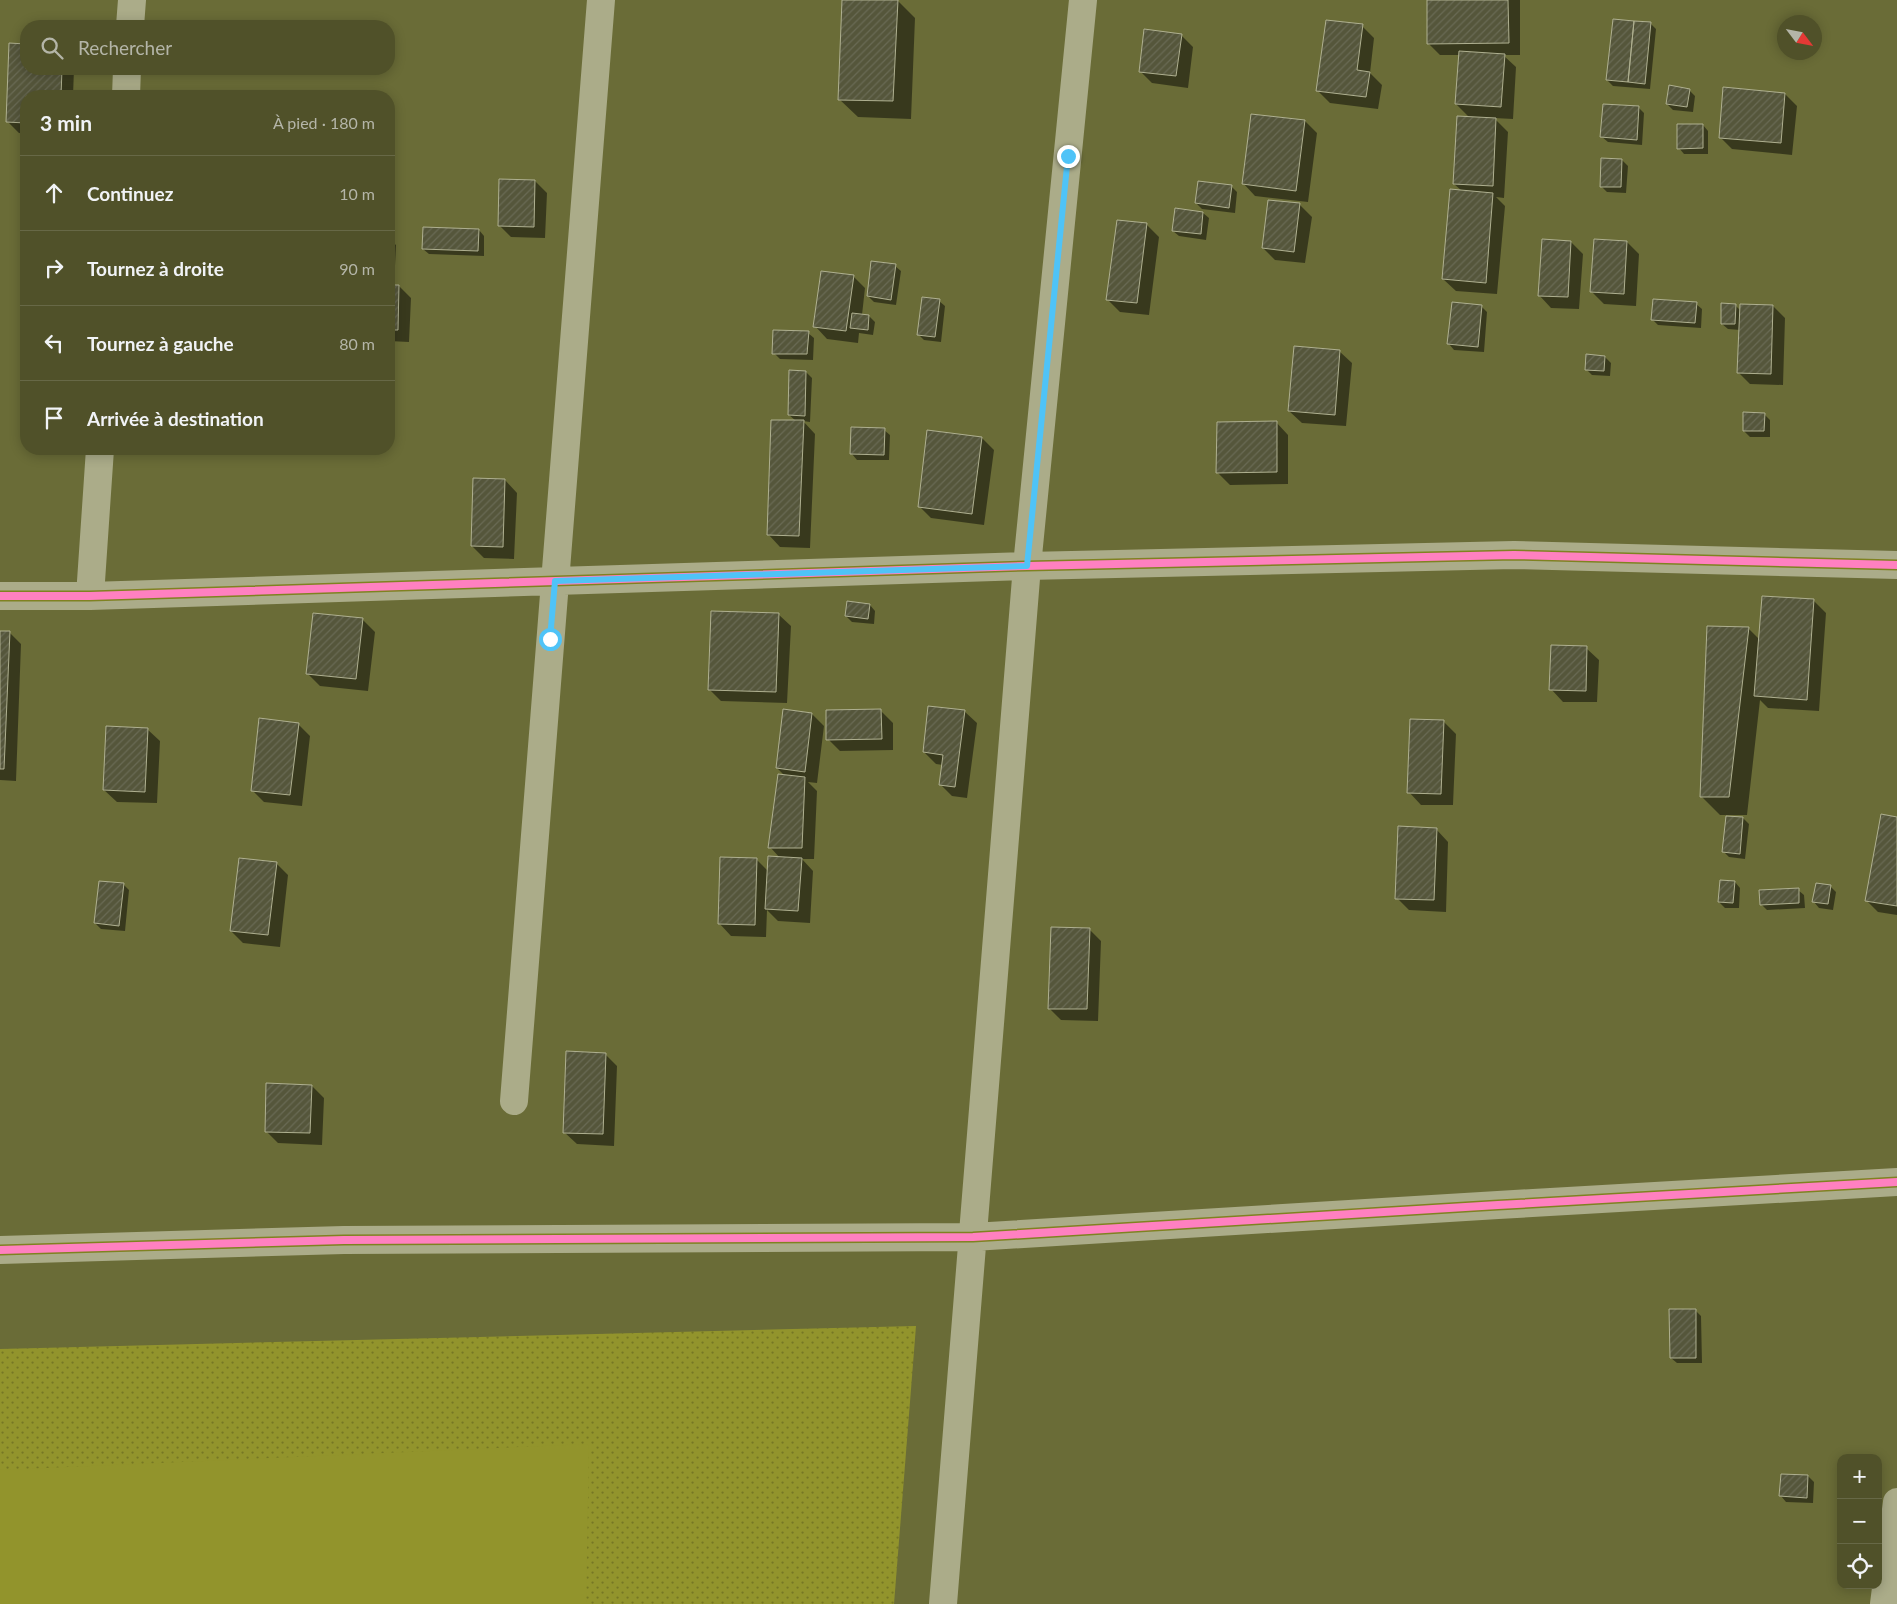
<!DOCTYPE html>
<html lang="fr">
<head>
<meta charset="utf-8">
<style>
  :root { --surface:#505129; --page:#5a5b35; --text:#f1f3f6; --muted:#b4b5a8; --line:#676846 }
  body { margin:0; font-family:Lato,sans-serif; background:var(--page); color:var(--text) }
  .controls { position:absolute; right:15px; bottom:15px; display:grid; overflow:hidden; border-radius:10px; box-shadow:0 2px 12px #0003 }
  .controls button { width:45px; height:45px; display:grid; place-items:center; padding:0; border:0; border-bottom:1px solid var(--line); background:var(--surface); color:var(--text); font:25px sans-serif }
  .compass { position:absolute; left:1777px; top:15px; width:45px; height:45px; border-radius:50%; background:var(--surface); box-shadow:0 2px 12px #0003; rotate:122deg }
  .stop { position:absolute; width:15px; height:15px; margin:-11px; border:4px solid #4fc3f7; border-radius:50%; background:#fff }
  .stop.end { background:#4fc3f7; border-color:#fff; box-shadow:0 1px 5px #0008 }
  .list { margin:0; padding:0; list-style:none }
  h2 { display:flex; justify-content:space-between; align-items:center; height:65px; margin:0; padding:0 20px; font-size:21px }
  h2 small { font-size:16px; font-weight:400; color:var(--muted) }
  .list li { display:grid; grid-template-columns:32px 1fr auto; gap:15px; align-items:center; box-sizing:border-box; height:75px; padding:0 20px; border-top:1px solid var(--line) }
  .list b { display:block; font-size:19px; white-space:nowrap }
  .list em { font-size:16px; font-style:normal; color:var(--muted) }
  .icon { flex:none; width:28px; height:28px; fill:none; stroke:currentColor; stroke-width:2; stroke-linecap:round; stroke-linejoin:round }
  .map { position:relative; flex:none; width:1897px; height:1604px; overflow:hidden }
  .search { position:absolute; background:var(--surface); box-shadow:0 2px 12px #0003; left:20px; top:20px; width:375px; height:55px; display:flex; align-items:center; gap:12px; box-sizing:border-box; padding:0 18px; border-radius:20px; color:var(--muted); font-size:19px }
  .panel { position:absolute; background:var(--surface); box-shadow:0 2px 12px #0003; left:20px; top:90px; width:375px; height:365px; border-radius:20px }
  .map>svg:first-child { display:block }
  .green { fill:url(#green-dots) }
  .pitch { fill:#92942c }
  .shadow { fill:#0007 }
  .building { fill:url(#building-hatch); stroke:#afb090 }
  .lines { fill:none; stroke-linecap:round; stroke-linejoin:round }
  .minor { stroke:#abac89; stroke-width:28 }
  .cycleway-casing { stroke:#7f8221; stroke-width:11 }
  .cycleway { stroke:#ff80c0; stroke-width:8 }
  .route { stroke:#4fc3f7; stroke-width:6 }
</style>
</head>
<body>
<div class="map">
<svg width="1897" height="1604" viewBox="0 0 1897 1604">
  <defs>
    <pattern id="green-dots" width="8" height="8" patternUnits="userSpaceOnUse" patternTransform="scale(1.25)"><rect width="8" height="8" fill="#92942c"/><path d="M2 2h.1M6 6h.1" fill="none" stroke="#767724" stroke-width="1.8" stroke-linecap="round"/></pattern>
    <pattern id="building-hatch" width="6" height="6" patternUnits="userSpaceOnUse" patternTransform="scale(1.25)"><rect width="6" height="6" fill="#55563b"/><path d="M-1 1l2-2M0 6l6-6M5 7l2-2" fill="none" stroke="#696a54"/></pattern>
  </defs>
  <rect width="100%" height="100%" fill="#6a6c37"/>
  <!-- green -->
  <path class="green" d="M 916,1326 L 894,1604 L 0,1604 L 0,1349 Z"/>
  <!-- pitch -->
  <path class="pitch" d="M 589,1444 L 586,1604 L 0,1604 L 0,1470 Z"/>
  <!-- shadow -->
  <path class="shadow" d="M 843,0 L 897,0 L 915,18 L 911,119 L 858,117 L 839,99 Z
    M 1428,0 L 1520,0 L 1520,55 L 1503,55 L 1516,67 L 1513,119 L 1494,118 L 1508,132 L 1504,198 L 1496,197 L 1505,206 L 1497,294 L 1456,291 L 1443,279 L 1462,191 L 1454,184 L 1470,118 L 1456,104 L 1460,55 L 1440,55 L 1428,43 Z
    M 1651,24 L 1656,29 L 1650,89 L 1613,86 L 1607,80 Z
    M 1362,26 L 1374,38 L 1370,73 L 1382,85 L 1378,109 L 1330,103 L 1318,91 Z
    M 1181,35 L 1193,47 L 1188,88 L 1152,83 L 1140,71 Z
    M 10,45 L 26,45 L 26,69 L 74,69 L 73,96 L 26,96 L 26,134 L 19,133 L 7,121 Z
    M 1689,90 L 1695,96 L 1693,112 L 1673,110 L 1667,104 Z
    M 1785,94 L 1797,106 L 1792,155 L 1732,149 L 1720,137 Z
    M 1639,108 L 1644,113 L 1642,145 L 1608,142 L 1602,137 Z
    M 1305,121 L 1317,133 L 1308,202 L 1255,196 L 1243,183 Z
    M 1703,125 L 1708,131 L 1708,154 L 1684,154 L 1679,148 Z
    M 1622,160 L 1628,166 L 1626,193 L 1607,192 L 1601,186 Z
    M 535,181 L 547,193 L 545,238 L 511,237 L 499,225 Z
    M 1231,186 L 1237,192 L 1235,213 L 1202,209 L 1196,203 Z
    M 1300,205 L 1312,217 L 1305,263 L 1275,260 L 1263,248 Z
    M 1203,213 L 1209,218 L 1206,240 L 1179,236 L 1173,231 Z
    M 1118,221 L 1147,225 L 1159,237 L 1149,315 L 1120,312 L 1108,300 Z
    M 479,230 L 484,236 L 484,256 L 429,254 L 423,249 Z
    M 389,239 L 396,245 L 394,286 L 399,286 L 411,298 L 409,342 L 389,341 Z
    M 1571,242 L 1583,254 L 1579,309 L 1551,308 L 1539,295 Z
    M 1627,242 L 1639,254 L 1636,306 L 1604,304 L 1592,292 Z
    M 895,266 L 901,271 L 896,305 L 874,302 L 868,296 Z
    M 853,276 L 865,288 L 862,315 L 869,316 L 875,322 L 873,335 L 859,333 L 858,343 L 827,339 L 815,326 Z
    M 939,301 L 945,306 L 941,342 L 924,340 L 919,335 Z
    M 1696,304 L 1702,309 L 1701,328 L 1658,325 L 1652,319 Z
    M 1735,305 L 1741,311 L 1773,306 L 1785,318 L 1783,385 L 1750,384 L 1738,372 L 1740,330 L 1728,329 L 1722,324 Z
    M 1481,306 L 1487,312 L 1484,352 L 1454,350 L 1449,344 Z
    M 808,333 L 814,338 L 813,360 L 780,359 L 774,353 Z
    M 1339,351 L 1352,363 L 1346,426 L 1302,423 L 1289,411 Z
    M 1587,356 L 1605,357 L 1611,363 L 1610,376 L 1592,375 L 1586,369 Z
    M 806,372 L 812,378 L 810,422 L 803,421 L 815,434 L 810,548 L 780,547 L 768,534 L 796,421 L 789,415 Z
    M 1764,414 L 1770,420 L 1770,437 L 1750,437 L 1744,431 Z
    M 1276,422 L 1288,435 L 1288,484 L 1230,485 L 1218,473 Z
    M 884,430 L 890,435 L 889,460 L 857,460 L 852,454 Z
    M 982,438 L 994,450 L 984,525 L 931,518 L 919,506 Z
    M 505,480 L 517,493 L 514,559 L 484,558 L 472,546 Z
    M 1814,601 L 1826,613 L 1819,711 L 1768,708 L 1760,700 L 1747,815 L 1720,815 L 1702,797 L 1748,628 L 1760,640 Z
    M 870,605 L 875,611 L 874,624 L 852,622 L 846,616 Z
    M 314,614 L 363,620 L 375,632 L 368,691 L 320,686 L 308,674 Z
    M 778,614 L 791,626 L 787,703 L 721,701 L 709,689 Z
    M 0,632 L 9,632 L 21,644 L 16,781 L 0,780 Z
    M 1586,648 L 1599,660 L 1597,702 L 1563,702 L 1551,689 Z
    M 881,711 L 893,723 L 893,750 L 840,751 L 828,739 Z
    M 964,711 L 977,723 L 967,798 L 952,796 L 940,784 L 943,765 L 936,764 L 924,752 Z
    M 812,714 L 824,726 L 817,783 L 808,782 L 817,791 L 814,859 L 802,859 L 813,871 L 810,923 L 778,921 L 767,910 L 766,937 L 731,936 L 719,923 L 756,859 L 768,871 L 780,858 L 770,847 L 785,776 L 777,768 Z
    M 1444,722 L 1456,734 L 1453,805 L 1421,805 L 1409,792 Z
    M 298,724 L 310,736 L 302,806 L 264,802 L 252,790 Z
    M 147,729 L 160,741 L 157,803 L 117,802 L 104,790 Z
    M 1743,818 L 1749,824 L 1745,859 L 1729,857 L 1724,852 Z
    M 1897,818 L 1897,915 L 1878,912 L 1866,900 Z
    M 1436,829 L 1448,842 L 1446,912 L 1409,910 L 1397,898 Z
    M 276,863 L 288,875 L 280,947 L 243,943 L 231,931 Z
    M 1735,882 L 1740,888 L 1739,908 L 1725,908 L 1719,902 Z
    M 124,885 L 129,890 L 125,931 L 101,929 L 95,923 Z
    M 1830,886 L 1836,892 L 1833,910 L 1819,908 L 1814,902 Z
    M 1798,890 L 1804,895 L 1805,908 L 1767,910 L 1761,904 Z
    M 1089,929 L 1101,941 L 1098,1021 L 1061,1020 L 1049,1008 Z
    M 605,1054 L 617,1066 L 614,1146 L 577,1144 L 564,1132 Z
    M 312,1086 L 324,1098 L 322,1145 L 278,1143 L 266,1131 Z
    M 1695,1310 L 1701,1316 L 1702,1363 L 1677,1363 L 1671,1358 Z
    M 1808,1476 L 1814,1482 L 1813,1503 L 1786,1502 L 1781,1496 Z"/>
  <!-- building -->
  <path class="building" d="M 842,0 L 898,0 L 893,101 L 838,100 Z
    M 1427,0 L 1508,0 L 1509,43 L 1427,44 Z
    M 1613,19 L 1634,21 L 1628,82 L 1606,80 Z
    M 1326,20 L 1363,24 L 1357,70 L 1370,72 L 1366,97 L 1316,91 Z
    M 1634,21 L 1651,22 L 1645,84 L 1628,82 Z
    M 1144,29 L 1182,34 L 1176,76 L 1139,72 Z
    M 9,43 L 26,44 L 26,69 L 62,69 L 61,96 L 26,96 L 26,123 L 6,122 Z
    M 1459,51 L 1505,54 L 1501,107 L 1455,104 Z
    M 1669,85 L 1690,89 L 1687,107 L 1666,104 Z
    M 1723,87 L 1785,93 L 1781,143 L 1719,138 Z
    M 1603,104 L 1639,106 L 1637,140 L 1600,137 Z
    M 1251,114 L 1305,120 L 1296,191 L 1242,184 Z
    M 1457,116 L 1496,118 L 1493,186 L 1453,184 Z
    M 1677,124 L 1703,124 L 1703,148 L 1677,149 Z
    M 1601,158 L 1622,159 L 1621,187 L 1600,187 Z
    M 499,179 L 535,180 L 534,227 L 498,226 Z
    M 1198,181 L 1232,185 L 1229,208 L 1195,203 Z
    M 1450,189 L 1493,193 L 1486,283 L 1442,279 Z
    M 1268,200 L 1300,203 L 1294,252 L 1262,248 Z
    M 1175,208 L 1203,212 L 1201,234 L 1172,231 Z
    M 1117,220 L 1147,223 L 1137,303 L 1106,300 Z
    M 423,227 L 479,229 L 478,251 L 422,249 Z
    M 1542,239 L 1571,241 L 1568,297 L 1538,296 Z
    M 1594,239 L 1627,241 L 1624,294 L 1590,292 Z
    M 871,261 L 896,264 L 891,300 L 867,296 Z
    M 821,271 L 854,275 L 846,331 L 813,327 Z
    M 389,285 L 399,285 L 398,330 L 389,330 Z
    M 922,297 L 940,299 L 935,337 L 917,335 Z
    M 1653,299 L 1697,302 L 1695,323 L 1651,320 Z
    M 1452,302 L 1482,305 L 1478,347 L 1447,344 Z
    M 1721,303 L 1736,304 L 1735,324 L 1721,324 Z
    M 1740,304 L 1773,305 L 1771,374 L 1737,373 Z
    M 852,313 L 869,315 L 868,330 L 850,328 Z
    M 773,330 L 809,331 L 807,354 L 772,354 Z
    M 1294,346 L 1340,350 L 1335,415 L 1288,411 Z
    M 1586,354 L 1605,356 L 1604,371 L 1585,370 Z
    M 789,370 L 806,371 L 805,416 L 788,415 Z
    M 1743,412 L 1765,413 L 1764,431 L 1743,431 Z
    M 771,420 L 804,420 L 799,536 L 767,535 Z
    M 1277,421 L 1277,472 L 1216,473 L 1217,422 Z
    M 851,427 L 885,428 L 884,455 L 850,454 Z
    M 927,430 L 982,437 L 972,514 L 918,507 Z
    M 473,478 L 505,479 L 503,547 L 471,546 Z
    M 1762,596 L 1814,599 L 1807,700 L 1754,696 Z
    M 847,601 L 870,604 L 868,619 L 845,616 Z
    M 711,611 L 779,613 L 776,692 L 708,690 Z
    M 313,613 L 363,618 L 356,679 L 306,674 Z
    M 1707,626 L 1749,627 L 1729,797 L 1700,797 Z
    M 0,631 L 10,631 L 4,769 L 0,769 Z
    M 1551,645 L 1587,646 L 1586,691 L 1549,690 Z
    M 928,706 L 965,710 L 955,787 L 939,785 L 943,755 L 923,752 Z
    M 783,709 L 812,713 L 805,772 L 776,768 Z
    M 881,709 L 882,739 L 826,740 L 826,710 Z
    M 259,718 L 299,723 L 290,795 L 251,791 Z
    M 1410,719 L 1444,720 L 1441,794 L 1407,793 Z
    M 106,726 L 148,728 L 145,792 L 103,790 Z
    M 778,774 L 805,777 L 802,848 L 768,848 Z
    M 1881,814 L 1897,817 L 1897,906 L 1865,901 Z
    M 1726,816 L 1743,817 L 1740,854 L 1722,852 Z
    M 1398,826 L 1437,828 L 1434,900 L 1395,899 Z
    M 768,856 L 802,858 L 798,911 L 765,909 Z
    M 720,857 L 757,858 L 755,925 L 718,924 Z
    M 239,858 L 277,862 L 268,935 L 230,931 Z
    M 1720,880 L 1735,881 L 1733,903 L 1718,902 Z
    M 99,881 L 124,883 L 119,926 L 94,923 Z
    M 1816,883 L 1831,885 L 1828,904 L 1812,902 Z
    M 1799,888 L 1799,903 L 1760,905 L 1759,890 Z
    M 1051,927 L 1090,928 L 1087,1009 L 1048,1009 Z
    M 566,1051 L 606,1053 L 603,1134 L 563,1133 Z
    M 266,1083 L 312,1085 L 310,1133 L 265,1132 Z
    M 1669,1309 L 1696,1309 L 1696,1358 L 1670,1358 Z
    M 1781,1474 L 1808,1475 L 1807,1498 L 1779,1496 Z"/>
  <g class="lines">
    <!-- minor -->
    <path class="minor" d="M 130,26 L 132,0
      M 126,96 L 127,69
      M 0,596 L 90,596 L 1027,566 L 1514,555 L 1897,565
      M 90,596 L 100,449
      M 514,1101 L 601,0
      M 0,1250 L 344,1240 L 973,1237 L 1498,1205 L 1897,1182
      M 943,1604 L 1027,566 L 1083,0
      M 1884,1604 L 1897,1502"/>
    <defs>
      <path id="cycleway" d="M 0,596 L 90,596 L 1027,566 L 1514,555 L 1897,565
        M 0,1250 L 344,1240 L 973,1237 L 1498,1205 L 1897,1182"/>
    </defs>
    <!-- cycleway casing -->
    <use href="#cycleway" class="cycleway-casing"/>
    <!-- cycleway -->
    <use href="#cycleway" class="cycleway"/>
  </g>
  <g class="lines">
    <!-- route -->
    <path class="route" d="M 550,639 L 555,581 L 1027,566 L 1068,156"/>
  </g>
</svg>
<div class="controls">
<button>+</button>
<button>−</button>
<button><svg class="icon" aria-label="locate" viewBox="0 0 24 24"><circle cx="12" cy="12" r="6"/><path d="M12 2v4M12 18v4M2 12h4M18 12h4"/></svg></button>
</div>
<svg class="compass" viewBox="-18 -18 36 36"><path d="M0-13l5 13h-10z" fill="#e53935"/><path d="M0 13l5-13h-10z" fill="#b4b5a8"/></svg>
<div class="stop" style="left:550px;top:639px"></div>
<div class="stop end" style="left:1068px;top:156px"></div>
<div class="search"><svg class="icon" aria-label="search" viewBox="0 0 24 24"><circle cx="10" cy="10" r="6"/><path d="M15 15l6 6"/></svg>Rechercher</div>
<section class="panel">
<h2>3 min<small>À pied · 180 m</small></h2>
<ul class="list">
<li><svg class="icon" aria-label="ahead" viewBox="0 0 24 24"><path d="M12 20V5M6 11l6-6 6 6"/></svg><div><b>Continuez</b></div><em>10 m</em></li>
<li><svg class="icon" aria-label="right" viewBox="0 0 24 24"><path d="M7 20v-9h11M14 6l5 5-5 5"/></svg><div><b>Tournez à droite</b></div><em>90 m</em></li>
<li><svg class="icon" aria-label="left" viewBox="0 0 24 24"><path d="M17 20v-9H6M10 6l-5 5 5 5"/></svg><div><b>Tournez à gauche</b></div><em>80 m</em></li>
<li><svg class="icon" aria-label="arrive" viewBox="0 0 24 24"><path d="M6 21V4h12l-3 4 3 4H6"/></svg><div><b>Arrivée à destination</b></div></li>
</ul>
</section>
</div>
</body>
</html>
